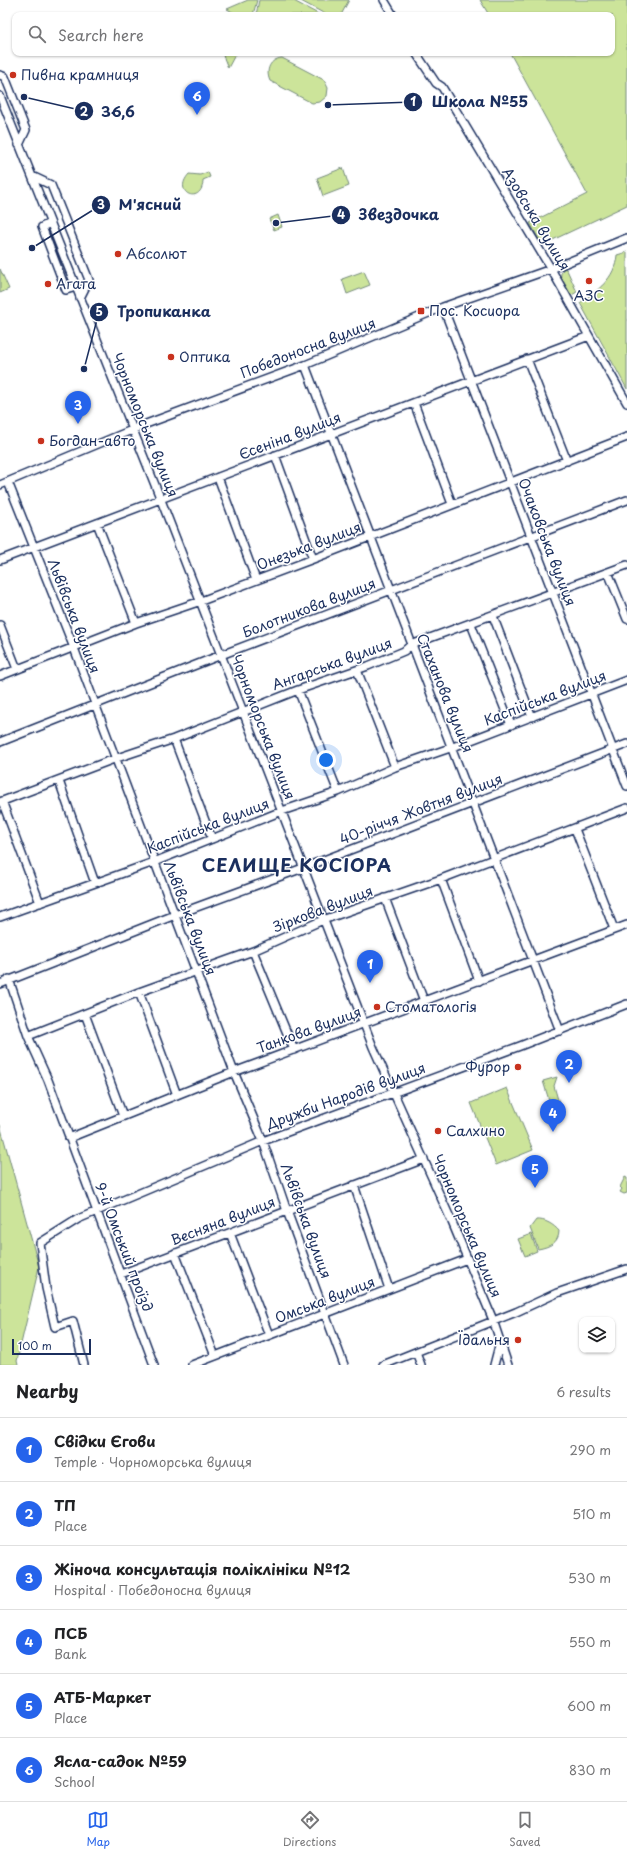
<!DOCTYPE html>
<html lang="en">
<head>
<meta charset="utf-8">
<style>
  :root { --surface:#fff; --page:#f2f2f2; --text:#202124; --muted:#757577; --line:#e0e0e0; --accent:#2563eb }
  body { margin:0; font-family:"Playpen Sans",sans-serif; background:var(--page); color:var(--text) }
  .controls { position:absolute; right:12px; bottom:12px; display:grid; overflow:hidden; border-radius:8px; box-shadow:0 1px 3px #0004 }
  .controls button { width:36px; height:36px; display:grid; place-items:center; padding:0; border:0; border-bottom:1px solid var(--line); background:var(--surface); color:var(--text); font:20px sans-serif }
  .scale { position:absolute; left:12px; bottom:10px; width:79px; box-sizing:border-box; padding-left:4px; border:2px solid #1b2f5e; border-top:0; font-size:11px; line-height:14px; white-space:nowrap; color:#1b2f5e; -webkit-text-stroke:3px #fff; paint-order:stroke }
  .you { position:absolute; left:326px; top:760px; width:14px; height:14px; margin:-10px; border:3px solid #fff; border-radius:50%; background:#1a73e8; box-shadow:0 0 0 6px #1a73e833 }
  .badge { display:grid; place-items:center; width:26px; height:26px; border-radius:50%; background:var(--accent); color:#fff; font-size:13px; font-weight:700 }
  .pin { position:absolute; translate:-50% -33px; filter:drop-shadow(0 1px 2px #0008) }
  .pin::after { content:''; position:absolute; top:21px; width:14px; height:12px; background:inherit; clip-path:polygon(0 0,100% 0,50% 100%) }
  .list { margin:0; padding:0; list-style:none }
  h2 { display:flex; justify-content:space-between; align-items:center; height:52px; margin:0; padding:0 16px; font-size:17px }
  h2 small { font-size:13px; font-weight:400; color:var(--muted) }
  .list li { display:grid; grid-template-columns:26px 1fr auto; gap:12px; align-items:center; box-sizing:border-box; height:64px; padding:0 16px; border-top:1px solid var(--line) }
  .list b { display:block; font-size:15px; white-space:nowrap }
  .list p { margin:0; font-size:13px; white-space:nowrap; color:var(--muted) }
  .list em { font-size:13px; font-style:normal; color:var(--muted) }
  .icon { flex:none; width:22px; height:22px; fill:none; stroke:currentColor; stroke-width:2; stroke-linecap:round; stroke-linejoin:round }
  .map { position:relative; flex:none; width:627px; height:1365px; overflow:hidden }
  .search { position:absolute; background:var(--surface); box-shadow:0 1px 3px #0004; left:12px; right:12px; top:12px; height:44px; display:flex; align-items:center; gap:10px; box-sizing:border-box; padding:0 14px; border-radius:8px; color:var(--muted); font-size:15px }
  .sheet { height:436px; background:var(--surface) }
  nav { display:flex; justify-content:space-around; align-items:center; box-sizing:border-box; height:56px; border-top:1px solid var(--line); background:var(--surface); font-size:11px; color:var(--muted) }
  nav a { display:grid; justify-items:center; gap:2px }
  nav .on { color:var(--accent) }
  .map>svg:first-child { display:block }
  .green { fill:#cce49a; stroke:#748a7c }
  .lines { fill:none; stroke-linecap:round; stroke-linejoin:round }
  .minor-casing { stroke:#1b2f5e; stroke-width:10 }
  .minor { stroke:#fff; stroke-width:7 }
  .poi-dot { fill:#c8321e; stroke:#fff; stroke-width:1.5 }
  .labels { text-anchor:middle; stroke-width:3; stroke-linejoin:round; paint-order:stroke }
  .poi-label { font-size:14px; fill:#1b2f5e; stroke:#fff; text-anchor:start }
  .street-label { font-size:14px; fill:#1b2f5e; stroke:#fff }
  .district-label { font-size:18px; font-weight:bold; letter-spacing:1px; fill:#1b2f5e; stroke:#fff }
  .leader { fill:none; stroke:#1b2f5e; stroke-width:1.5 }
  .callout-dot { fill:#1b2f5e; stroke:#fff; stroke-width:1.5 }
  .mark-label { font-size:12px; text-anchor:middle; font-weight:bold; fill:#fff }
  .callout-label { font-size:15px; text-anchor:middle; font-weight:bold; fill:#1b2f5e; stroke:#fff; stroke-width:3; stroke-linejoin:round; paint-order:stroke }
</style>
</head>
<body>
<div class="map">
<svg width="627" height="1365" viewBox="0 0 627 1365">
  <rect width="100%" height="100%" fill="#fff"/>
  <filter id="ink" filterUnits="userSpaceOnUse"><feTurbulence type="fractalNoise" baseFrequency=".025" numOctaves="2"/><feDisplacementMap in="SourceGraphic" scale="8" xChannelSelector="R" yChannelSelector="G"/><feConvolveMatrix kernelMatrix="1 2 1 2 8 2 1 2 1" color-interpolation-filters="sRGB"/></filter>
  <g filter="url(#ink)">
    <!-- green -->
    <path class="green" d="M 248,0 L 257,0 L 253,15 L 238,15 L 227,9 Z
      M 259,0 L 292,0 L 320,15 L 256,15 Z
      M 299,0 L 349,0 L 341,15 L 327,15 Z
      M 480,0 L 627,0 L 627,205 L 542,245 L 530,223 L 587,194 L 510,53 L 612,53 L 612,15 L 489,15 Z
      M 222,53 L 236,53 L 228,68 Z
      M 282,58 L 324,80 L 328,88 L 327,96 L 320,102 L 312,103 L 270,81 C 265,70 270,59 282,58 Z
      M 343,168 L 349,186 L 323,196 L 317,178 Z
      M 208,172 L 210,177 L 203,180 C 203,206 171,194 189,174 L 200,175 Z
      M 278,215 L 282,227 L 274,230 L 269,219 Z
      M 627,252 L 627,389 L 580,303 C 598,290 615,279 617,255 Z
      M 564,268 L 567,270 L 577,292 L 570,296 C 564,287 556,278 564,268 Z
      M 0,269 L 9,289 L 0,293 Z
      M 364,271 L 370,285 L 347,294 L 342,279 Z
      M 557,1077 L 554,1086 L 561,1110 L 553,1113 L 543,1081 Z
      M 507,1088 L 533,1150 L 496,1165 L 471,1103 Z
      M 0,1125 L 39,1267 L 17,1361 L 18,1365 L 0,1365 Z
      M 625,1177 L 627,1178 L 627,1193 L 624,1194 L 620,1192 L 622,1189 L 620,1187 Z
      M 536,1220 C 545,1219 554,1225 559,1231 C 559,1243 549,1247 538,1249 L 530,1228 Z
      M 531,1234 L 537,1251 L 525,1256 L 518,1239 Z"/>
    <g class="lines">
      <defs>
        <path id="minor" d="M 384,0 L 393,15
          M 416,53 L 436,83 L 442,87 L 551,269 L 627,403
          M 0,75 L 5,77 L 26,130 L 19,145
          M 0,96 L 161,500 L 373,1047 L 452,1222 L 493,1320 L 508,1365
          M 32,176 L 51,185 L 89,280 L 80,298
          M 50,223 L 42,227 L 66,290 L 76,287
          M 443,307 L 627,786
          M 527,359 L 567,461
          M 305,365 L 560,1031
          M 414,403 L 452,504
          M 275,455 L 313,559
          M 218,477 L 256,580
          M 8,482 L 74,648 L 234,1072 L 263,1141 L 287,1211 L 344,1365
          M 0,485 L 146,424 L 305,365 L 443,307 L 551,269 L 627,238
          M 97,523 L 136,623
          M 0,560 L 589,336
          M 608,572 L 627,619
          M 493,616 L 532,717
          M 471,624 L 511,725
          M 0,625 L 17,669
          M 357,670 L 395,767
          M 0,676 L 136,623 L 201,601 L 313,559 L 627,437
          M 298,690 L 338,792
          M 174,739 L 212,839
          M 0,742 L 221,655 L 627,500
          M 59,781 L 95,883
          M 2,801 L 40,903
          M 0,802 L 114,759 L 174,739 L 298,690 L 368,666 L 404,651 L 411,645 L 627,565
          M 575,829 L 614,929
          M 441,879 L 479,981
          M 385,898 L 424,1001
          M 0,917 L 154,862 L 282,811 L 338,792 L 395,767 L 453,747 L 627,680
          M 253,951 L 294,1050
          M 9,979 L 28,1036 L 48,1080 L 154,1365
          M 0,984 L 175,915 L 303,868 L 627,744
          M 139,992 L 177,1095
          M 85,1014 L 123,1116
          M 28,1036 L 139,992 L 253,951 L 323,920 L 441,879 L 627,808
          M 69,1138 L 234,1072 L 627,925
          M 354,1185 L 389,1289
          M 230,1233 L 269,1335
          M 175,1253 L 215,1356
          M 121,1274 L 424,1159
          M 416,1352 L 421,1365
          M 84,1365 L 73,1321 L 55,1327 L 46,1288 L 40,1243 L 78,1219 L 263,1141 L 520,1046 L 627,1004
          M 192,1365 L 467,1259
          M 383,1365 L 516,1312 L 557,1293 L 627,1269
          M 494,1365 L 500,1342"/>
      </defs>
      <!-- minor casing -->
      <use href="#minor" class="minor-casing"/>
      <!-- minor -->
      <use href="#minor" class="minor"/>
    </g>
  </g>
  <!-- markers -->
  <g class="poi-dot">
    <circle cx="13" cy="75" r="4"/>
    <circle cx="118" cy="254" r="4"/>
    <circle cx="589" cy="281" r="4"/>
    <circle cx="48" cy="284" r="4"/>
    <rect x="417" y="307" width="8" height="8" rx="2"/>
    <circle cx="171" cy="357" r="4"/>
    <circle cx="41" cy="441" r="4"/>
    <circle cx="377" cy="1007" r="4"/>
    <circle cx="518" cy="1067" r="4"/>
    <circle cx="438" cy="1131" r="4"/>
    <circle cx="518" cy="1340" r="4"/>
  </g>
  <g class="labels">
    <!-- poi labels -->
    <g class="poi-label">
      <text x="21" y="80">Пивна крамниця</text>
      <text x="126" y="259">Абсолют</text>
      <text x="56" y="289">Агата</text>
      <text x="589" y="301" text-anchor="middle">АЗС</text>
      <text x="429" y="316">Пос. Косиора</text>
      <text x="179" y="362">Оптика</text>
      <text x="49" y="446">Богдан-авто</text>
      <text x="385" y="1012">Стоматологія</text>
      <text x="510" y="1072" text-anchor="end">Фурор</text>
      <text x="446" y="1136">Салхино</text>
      <text x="510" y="1345" text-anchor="end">Їдальня</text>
    </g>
    <!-- street labels -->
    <g class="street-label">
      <text transform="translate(536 219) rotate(59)" y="5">Азовська вулиця</text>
      <text transform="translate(308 348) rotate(-21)" y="5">Победоносна вулиця</text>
      <text transform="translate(145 425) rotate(68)" y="5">Чорноморська вулиця</text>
      <text transform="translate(290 436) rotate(-21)" y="5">Єсеніна вулиця</text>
      <text transform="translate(547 542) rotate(69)" y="5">Очаковська вулиця</text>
      <text transform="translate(309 546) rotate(-21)" y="5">Онезька вулиця</text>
      <text transform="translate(309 608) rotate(-21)" y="5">Болотникова вулиця</text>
      <text transform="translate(74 616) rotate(69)" y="5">Львівська вулиця</text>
      <text transform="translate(332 664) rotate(-20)" y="5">Ангарська вулиця</text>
      <text transform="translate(445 693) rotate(68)" y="5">Стаханова вулиця</text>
      <text transform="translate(545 698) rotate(-21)" y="5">Каспійська вулиця</text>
      <text transform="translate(263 727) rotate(69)" y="5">Чорноморська вулиця</text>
      <text transform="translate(421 809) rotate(-21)" y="5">40-річчя Жовтня вулиця</text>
      <text transform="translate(208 826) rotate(-21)" y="5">Каспійська вулиця</text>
      <text transform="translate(323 909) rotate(-21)" y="5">Зіркова вулиця</text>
      <text transform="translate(190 918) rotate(69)" y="5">Львівська вулиця</text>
      <text transform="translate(309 1030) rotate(-20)" y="5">Танкова вулиця</text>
      <text transform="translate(346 1096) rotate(-20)" y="5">Дружби Народів вулиця</text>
      <text transform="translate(223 1221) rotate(-21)" y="5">Весняна вулиця</text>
      <text transform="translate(306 1221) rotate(70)" y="5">Львівська вулиця</text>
      <text transform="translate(467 1226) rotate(67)" y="5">Чорноморська вулиця</text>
      <text transform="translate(124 1247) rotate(69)" y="5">9-й Омський проїзд</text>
      <text transform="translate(325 1300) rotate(-21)" y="5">Омська вулиця</text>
    </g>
    <!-- district labels -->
    <g class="district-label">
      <text x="297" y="872">СЕЛИЩЕ КОСІОРА</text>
    </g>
  </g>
  <!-- callouts -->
  <path class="leader" d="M328 105L413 102M24 97L84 111M32 248L101 205M276 223L341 215M84 369L99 312"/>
  <g class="callout-dot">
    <circle cx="328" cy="105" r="4"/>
    <circle cx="24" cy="97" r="4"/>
    <circle cx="32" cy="248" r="4"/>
    <circle cx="276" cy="223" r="4"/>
    <circle cx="84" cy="369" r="4"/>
    <circle cx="413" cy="102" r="10"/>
    <circle cx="84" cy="111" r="10"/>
    <circle cx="101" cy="205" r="10"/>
    <circle cx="341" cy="215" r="10"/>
    <circle cx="99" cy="312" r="10"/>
  </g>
  <g class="mark-label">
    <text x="413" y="106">1</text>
    <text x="84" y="116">2</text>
    <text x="101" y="209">3</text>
    <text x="341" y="219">4</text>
    <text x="99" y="316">5</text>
  </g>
  <g class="callout-label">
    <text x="480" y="107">Школа №55</text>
    <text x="118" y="117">36,6</text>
    <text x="150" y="210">М'ясний</text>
    <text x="399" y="220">Звездочка</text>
    <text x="164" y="317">Тропиканка</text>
  </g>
</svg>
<div class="controls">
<button><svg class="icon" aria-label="layers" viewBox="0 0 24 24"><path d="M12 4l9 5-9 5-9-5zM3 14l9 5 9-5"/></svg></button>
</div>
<div class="scale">100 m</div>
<div class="you"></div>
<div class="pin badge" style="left:370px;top:983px">1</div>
<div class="pin badge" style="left:569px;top:1083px">2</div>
<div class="pin badge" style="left:78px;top:424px">3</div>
<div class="pin badge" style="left:553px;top:1132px">4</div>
<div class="pin badge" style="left:535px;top:1188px">5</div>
<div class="pin badge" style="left:197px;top:115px">6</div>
<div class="search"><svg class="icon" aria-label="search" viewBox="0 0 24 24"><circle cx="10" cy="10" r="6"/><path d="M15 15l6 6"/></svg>Search here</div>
</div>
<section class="sheet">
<h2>Nearby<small>6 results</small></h2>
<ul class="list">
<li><span class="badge">1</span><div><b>Свідки Єгови</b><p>Temple · Чорноморська вулиця</p></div><em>290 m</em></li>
<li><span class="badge">2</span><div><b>ТП</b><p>Place</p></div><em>510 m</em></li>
<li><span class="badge">3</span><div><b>Жіноча консультація поліклініки №12</b><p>Hospital · Победоносна вулиця</p></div><em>530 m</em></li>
<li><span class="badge">4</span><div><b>ПСБ</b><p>Bank</p></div><em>550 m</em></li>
<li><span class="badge">5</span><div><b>АТБ-Маркет</b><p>Place</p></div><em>600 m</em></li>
<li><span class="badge">6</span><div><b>Ясла-садок №59</b><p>School</p></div><em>830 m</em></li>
</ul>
</section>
<nav>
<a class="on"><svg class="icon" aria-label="map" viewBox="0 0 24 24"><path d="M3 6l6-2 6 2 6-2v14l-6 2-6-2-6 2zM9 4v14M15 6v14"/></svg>Map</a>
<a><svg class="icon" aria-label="directions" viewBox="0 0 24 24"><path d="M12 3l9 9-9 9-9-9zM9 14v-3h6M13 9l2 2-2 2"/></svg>Directions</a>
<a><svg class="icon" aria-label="saved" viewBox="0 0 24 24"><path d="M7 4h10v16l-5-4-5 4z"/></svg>Saved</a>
</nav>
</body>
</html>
